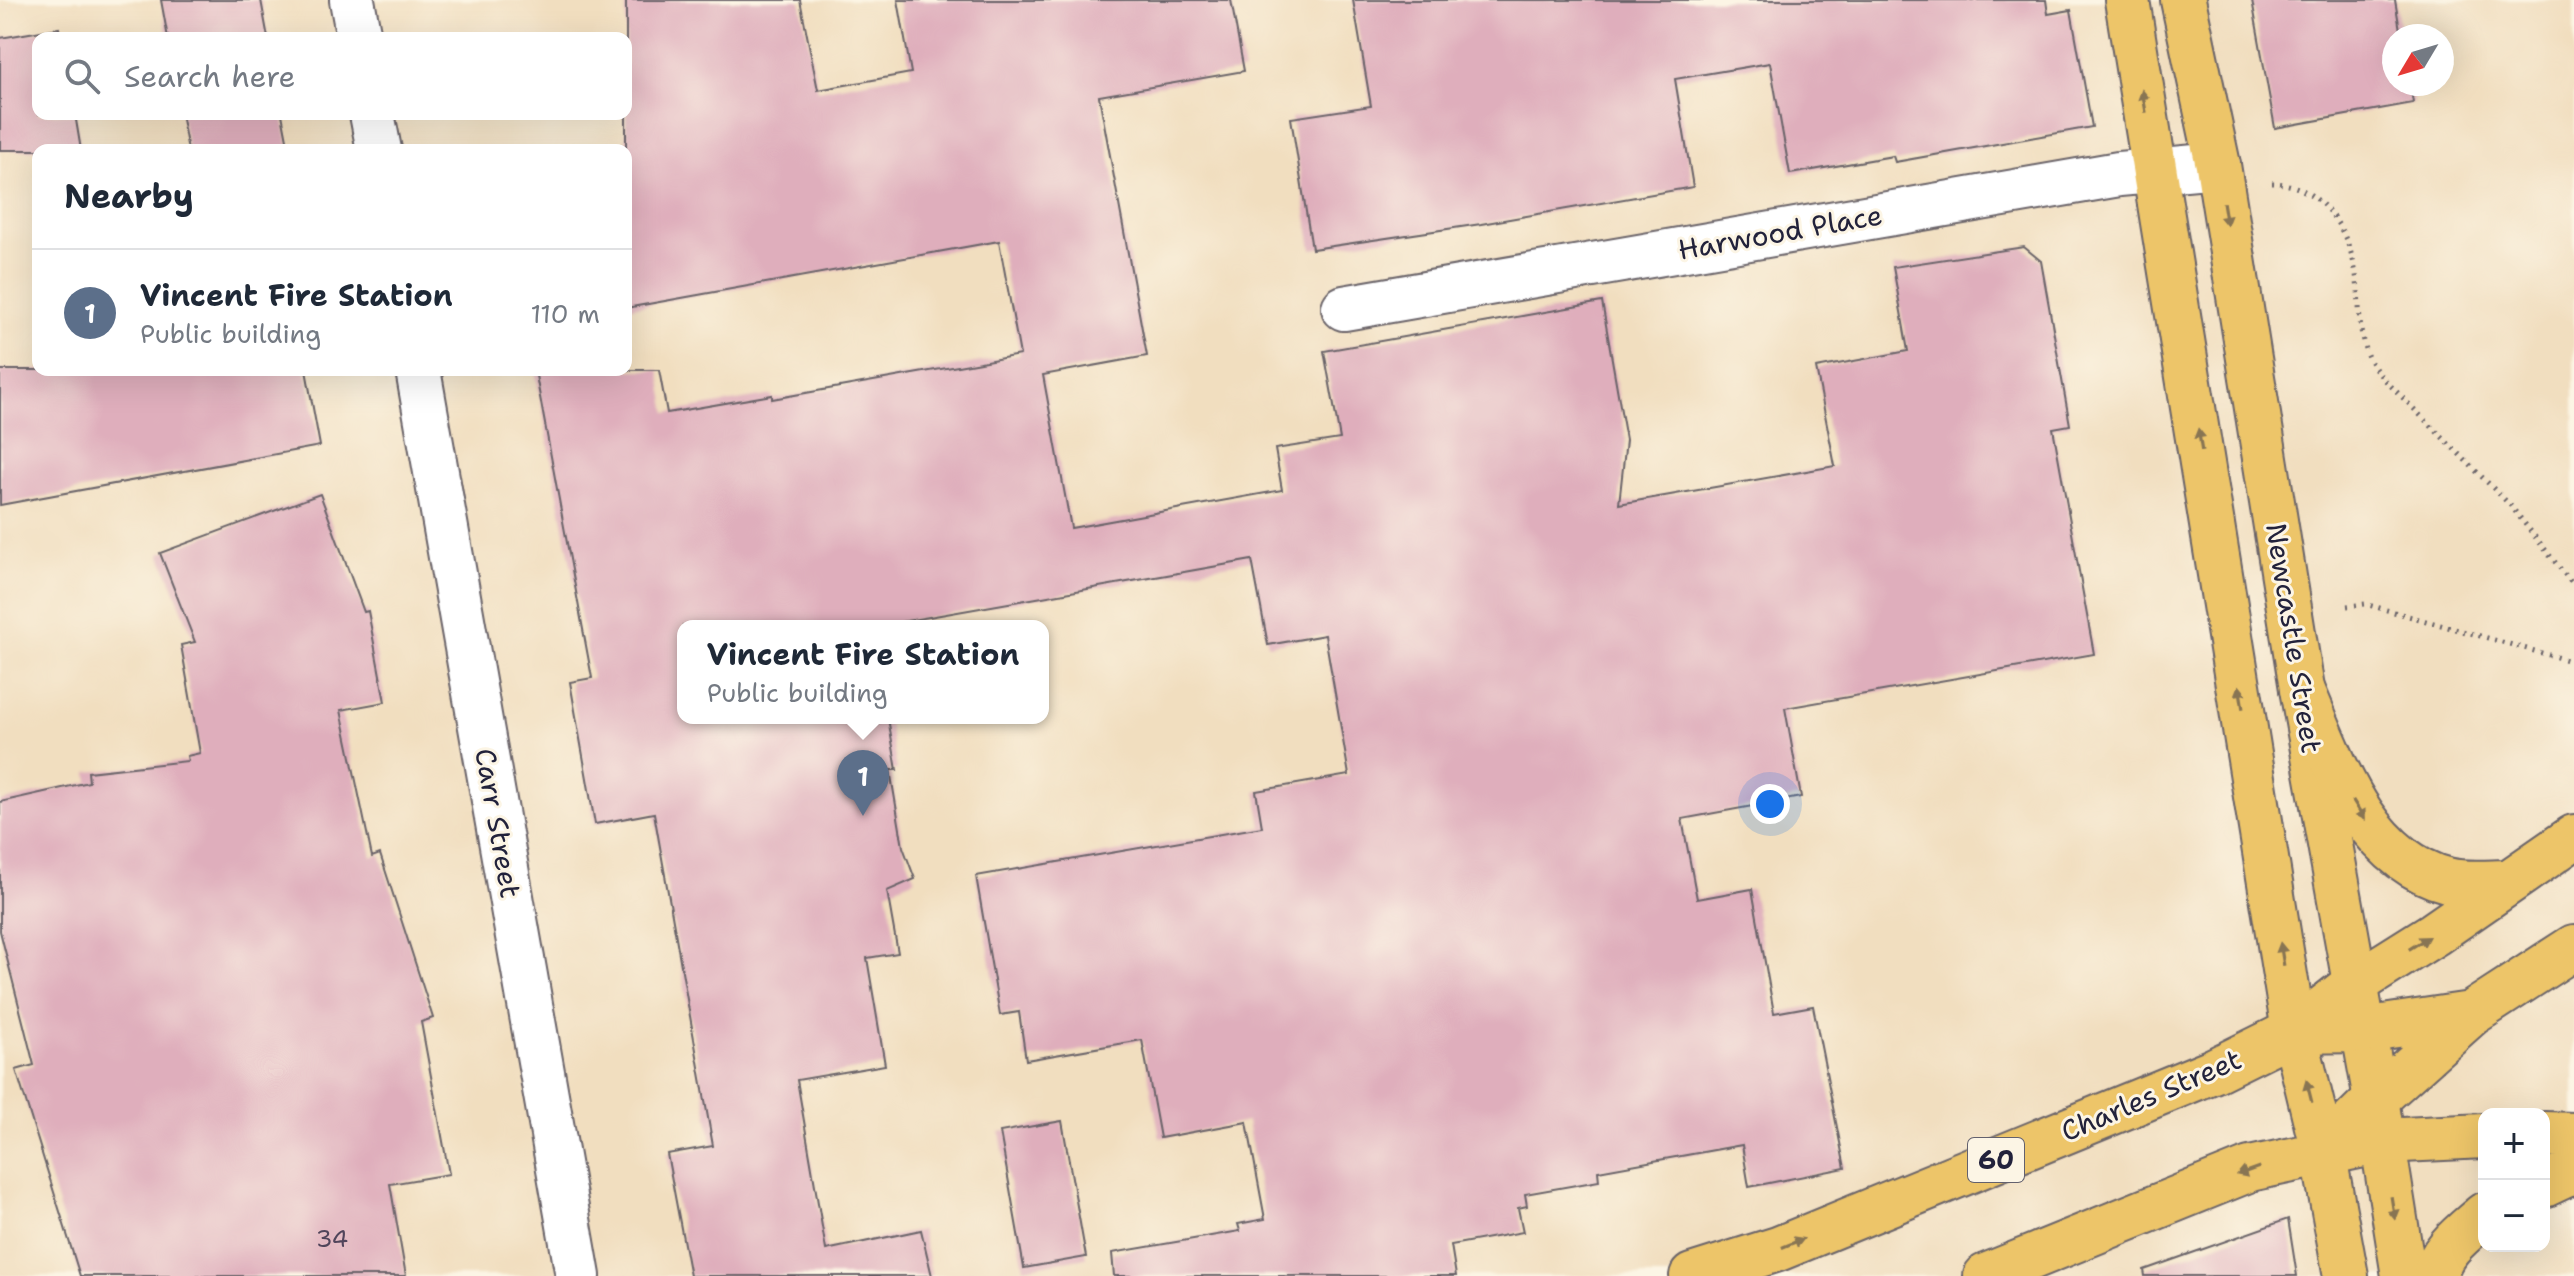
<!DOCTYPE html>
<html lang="en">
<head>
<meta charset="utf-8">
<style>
  :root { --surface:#fff; --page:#f2f2f3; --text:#1f2937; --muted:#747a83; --line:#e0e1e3; --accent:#1a73e8 }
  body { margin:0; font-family:"Shantell Sans",sans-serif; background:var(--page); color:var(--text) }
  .controls { position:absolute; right:24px; bottom:24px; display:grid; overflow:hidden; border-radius:16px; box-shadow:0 8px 32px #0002 }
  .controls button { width:72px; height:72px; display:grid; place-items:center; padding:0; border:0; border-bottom:2px solid var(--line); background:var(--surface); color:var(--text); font:40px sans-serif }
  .compass { position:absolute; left:2382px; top:24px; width:72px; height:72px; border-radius:50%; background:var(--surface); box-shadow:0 8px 32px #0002; rotate:232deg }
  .you { position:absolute; left:1770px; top:804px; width:28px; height:28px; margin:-20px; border:6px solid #fff; border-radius:50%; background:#1a73e8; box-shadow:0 0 0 12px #1a73e833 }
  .badge { display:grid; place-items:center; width:52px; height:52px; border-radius:50%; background:var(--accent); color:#fff; font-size:26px; font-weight:700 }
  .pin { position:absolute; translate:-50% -66px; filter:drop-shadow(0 2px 4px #0008) }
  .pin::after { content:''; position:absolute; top:42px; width:28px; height:24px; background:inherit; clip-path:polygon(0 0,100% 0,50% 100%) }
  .popup { position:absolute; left:677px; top:620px; width:372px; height:104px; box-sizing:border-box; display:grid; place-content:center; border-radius:16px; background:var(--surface); filter:drop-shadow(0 2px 6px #0005); font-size:26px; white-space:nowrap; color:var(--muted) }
  .popup b { font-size:30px; color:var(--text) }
  .popup::after { content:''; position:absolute; left:50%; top:100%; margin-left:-16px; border:16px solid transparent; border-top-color:var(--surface) }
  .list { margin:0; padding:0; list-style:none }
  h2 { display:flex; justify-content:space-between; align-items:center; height:104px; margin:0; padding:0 32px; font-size:34px }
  h2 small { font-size:26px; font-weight:400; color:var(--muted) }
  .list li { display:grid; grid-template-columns:52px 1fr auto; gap:24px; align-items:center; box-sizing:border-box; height:128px; padding:0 32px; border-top:2px solid var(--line) }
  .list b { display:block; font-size:30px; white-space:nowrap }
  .list p { margin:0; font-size:26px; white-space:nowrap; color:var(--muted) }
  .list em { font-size:26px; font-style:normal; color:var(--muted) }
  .icon { flex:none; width:44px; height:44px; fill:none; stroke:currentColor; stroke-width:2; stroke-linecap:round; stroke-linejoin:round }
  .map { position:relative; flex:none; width:2574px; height:1276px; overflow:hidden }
  .search { position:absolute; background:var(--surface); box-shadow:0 8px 32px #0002; left:32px; top:32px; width:600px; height:88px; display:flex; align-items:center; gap:20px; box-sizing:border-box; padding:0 28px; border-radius:16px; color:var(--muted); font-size:30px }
  .panel { position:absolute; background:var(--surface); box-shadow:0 8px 32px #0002; left:32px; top:144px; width:600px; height:232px; border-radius:16px }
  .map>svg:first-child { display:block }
  .building { fill:#dfaebc }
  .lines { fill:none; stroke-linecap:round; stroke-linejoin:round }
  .minor-casing { stroke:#6a6469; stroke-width:48 }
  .major-casing { stroke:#6a6469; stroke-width:48 }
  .highway-casing { stroke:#6a6469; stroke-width:48 }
  .path { stroke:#6a6469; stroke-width:5; stroke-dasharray:2 6; stroke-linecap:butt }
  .minor { stroke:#fff; stroke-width:44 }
  .major { stroke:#edc569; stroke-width:44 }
  .highway { stroke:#edc569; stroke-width:44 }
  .oneway { fill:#887452 }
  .labels { text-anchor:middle; stroke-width:6; stroke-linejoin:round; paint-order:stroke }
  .number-label { font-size:24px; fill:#51455b }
  .shield { fill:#fcf5e5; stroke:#63616e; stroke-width:2 }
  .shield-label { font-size:26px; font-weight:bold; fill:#22223b }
  .street-label { font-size:28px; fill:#22223b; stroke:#fcf5e5 }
</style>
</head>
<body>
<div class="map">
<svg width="2574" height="1276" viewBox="0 0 2574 1276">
  <rect width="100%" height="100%" fill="#fcf5e5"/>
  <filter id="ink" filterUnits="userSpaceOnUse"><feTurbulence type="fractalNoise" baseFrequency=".0125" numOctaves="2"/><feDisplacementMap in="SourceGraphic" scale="16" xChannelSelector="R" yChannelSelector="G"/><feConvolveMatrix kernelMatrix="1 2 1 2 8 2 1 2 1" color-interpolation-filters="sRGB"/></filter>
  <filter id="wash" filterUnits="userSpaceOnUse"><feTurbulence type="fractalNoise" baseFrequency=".006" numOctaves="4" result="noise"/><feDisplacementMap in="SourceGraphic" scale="32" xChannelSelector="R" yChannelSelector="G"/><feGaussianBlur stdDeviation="1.8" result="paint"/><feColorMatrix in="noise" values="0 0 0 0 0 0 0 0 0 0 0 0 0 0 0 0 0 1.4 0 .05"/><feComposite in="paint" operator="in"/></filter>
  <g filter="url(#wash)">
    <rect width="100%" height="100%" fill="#f1debf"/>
    <g id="blocks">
      <!-- building -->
      <path class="building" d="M 161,0 L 261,0 L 268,38 L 168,38 Z
        M 626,0 L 800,0 L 818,90 L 911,73 L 898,0 L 1231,0 L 1244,71 L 1099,96 L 1147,356 L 1043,375 L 1071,528 L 1282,490 L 1275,449 L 1340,439 L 1324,351 L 1602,302 L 1626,440 L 1619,504 L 1835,466 L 1816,368 L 1908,351 L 1893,267 L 2024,247 L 2041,261 L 2070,425 L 2053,428 L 2094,654 L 1785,708 L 1801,797 L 1682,819 L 1697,899 L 1752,889 L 1774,1013 L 1813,1006 L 1845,1168 L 1749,1187 L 1742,1145 L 1598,1171 L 1599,1181 L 1525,1194 L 1527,1206 L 1518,1208 L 1523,1232 L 1451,1245 L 1456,1276 L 1114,1276 L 1112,1253 L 1240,1231 L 1238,1224 L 1265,1219 L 1247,1122 L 1160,1138 L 1142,1040 L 1026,1060 L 1019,1012 L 1000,1015 L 976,876 L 1262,827 L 1256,791 L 1349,775 L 1325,635 L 1268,645 L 1252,560 L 878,626 L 683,626 L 683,718 L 888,718 L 897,770 L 890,770 L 903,847 L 915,879 L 887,891 L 898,953 L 867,958 L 885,1065 L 797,1080 L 826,1250 L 921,1230 L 932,1276 L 690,1276 L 667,1154 L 713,1146 L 654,813 L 595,824 L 570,682 L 592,678 L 535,370 L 659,370 L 667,413 L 772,395 L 772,399 L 1020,355 L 999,241 L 626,308 Z
        M 1353,0 L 2046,0 L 2048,14 L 2071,10 L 2092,127 L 1895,162 L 1893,156 L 1790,174 L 1770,63 L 1675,79 L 1693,187 L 1481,224 L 1312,249 L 1291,118 L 1371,106 Z
        M 2252,0 L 2395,0 L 2401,36 L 2394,36 L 2394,84 L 2410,84 L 2413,103 L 2275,128 Z
        M 59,28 L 61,38 L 38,38 L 38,114 L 75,114 L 81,150 L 0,150 L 0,38 Z
        M 181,114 L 282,114 L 289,150 L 188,150 Z
        M 0,370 L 306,370 L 320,446 L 0,505 Z
        M 320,494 L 364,612 L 368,611 L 385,702 L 341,710 L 372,857 L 380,854 L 433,1018 L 421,1022 L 449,1174 L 390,1184 L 406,1276 L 80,1276 L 16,1070 L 34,1065 L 0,931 L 0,802 L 89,782 L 88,772 L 188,761 L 187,756 L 200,753 L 181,645 L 195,642 L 160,553 Z
        M 1062,1121 L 1086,1257 L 1024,1268 L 1000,1132 Z
        M 2288,1219 L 2297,1276 L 2145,1276 L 2144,1270 Z"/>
    </g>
  </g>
  <g filter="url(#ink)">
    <use href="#blocks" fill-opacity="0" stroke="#6a6469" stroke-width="2"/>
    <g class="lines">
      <defs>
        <path id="minor" d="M 352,0 L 359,38
          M 372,114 L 379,150
          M 1344,308 L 2119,174 L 2218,165
          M 418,370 L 578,1276"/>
        <path id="major" d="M 2127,0 L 2294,1031 L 2323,1151 L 2346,1276
          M 2183,0 L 2218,165 L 2302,689 L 2376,1099 L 2404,1276"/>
        <path id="highway" d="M 2302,689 C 2333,760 2363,858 2447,880 C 2466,885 2490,882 2509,882
          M 2294,1031 L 2363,1030 L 2471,1014
          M 2544,1134 L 2574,1135
          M 2323,1151 L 2376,1099 L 2471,1014 L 2574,947
          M 2544,1185 L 2574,1171
          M 1692,1276 L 1778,1249 L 2213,1071 L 2294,1031 L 2353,985 L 2434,934 L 2574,837
          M 1986,1276 L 2250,1169 L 2382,1141 L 2484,1136
          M 2435,1276 C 2439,1250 2466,1231 2484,1215"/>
      </defs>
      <!-- minor casing -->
      <use href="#minor" class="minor-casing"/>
      <!-- major casing -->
      <use href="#major" class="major-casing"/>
      <!-- highway casing -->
      <use href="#highway" class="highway-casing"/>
      <!-- path -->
      <path class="path" d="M 2272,183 C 2321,183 2350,232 2356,275 C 2360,299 2358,326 2365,349 C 2368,360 2375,368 2381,376 L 2510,505 L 2574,586
        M 2347,606 L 2365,604 L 2574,662"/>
      <!-- minor -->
      <use href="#minor" class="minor"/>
      <!-- major -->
      <use href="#major" class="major"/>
      <!-- highway -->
      <use href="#highway" class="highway"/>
    </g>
    <!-- one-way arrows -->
    <defs><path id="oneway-solid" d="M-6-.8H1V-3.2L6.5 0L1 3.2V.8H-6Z" transform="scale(2)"/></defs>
    <g class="oneway">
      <use href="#oneway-solid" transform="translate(2144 101) rotate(-100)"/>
      <use href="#oneway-solid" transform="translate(2225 214) rotate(81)"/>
      <use href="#oneway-solid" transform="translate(2200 440) rotate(-99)"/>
      <use href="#oneway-solid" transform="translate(2241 697) rotate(-99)"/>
      <use href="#oneway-solid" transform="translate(2359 810) rotate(58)"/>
      <use href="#oneway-solid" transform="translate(2419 943) rotate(-32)"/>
      <use href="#oneway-solid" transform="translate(2282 954) rotate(-99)"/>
      <use href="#oneway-solid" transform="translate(2309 1091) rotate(-104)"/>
      <use href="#oneway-solid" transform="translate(2248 1171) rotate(161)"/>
      <use href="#oneway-solid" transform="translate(2393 1208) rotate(81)"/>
      <use href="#oneway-solid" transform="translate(1793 1243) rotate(-22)"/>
    </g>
  </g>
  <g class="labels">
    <!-- number labels -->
    <g class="number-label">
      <text x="332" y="1247">34</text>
    </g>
    <!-- shield labels -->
    <rect class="shield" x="1968" y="1138" width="56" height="44" rx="6"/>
    <g class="shield-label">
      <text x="1996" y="1169">60</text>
    </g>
    <!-- street labels -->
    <g class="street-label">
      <text transform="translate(1780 232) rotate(-10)" y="10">Harwood Place</text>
      <text transform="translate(2294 638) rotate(81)" y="10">Newcastle Street</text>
      <text transform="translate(498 823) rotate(80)" y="10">Carr Street</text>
      <text transform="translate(2151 1095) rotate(-23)" y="10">Charles Street</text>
    </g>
  </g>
</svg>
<div class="controls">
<button>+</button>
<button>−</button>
</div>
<svg class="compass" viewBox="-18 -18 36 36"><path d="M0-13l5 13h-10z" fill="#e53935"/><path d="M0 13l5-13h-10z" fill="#747a83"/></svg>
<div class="you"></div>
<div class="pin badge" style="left:863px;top:816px;background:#5c6f8a">1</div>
<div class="popup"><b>Vincent Fire Station</b>Public building</div>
<div class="search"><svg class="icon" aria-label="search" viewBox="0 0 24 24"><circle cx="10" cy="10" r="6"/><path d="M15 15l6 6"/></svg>Search here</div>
<section class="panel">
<h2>Nearby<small></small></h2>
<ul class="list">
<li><span class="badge" style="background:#5c6f8a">1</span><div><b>Vincent Fire Station</b><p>Public building</p></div><em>110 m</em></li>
</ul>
</section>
</div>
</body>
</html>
